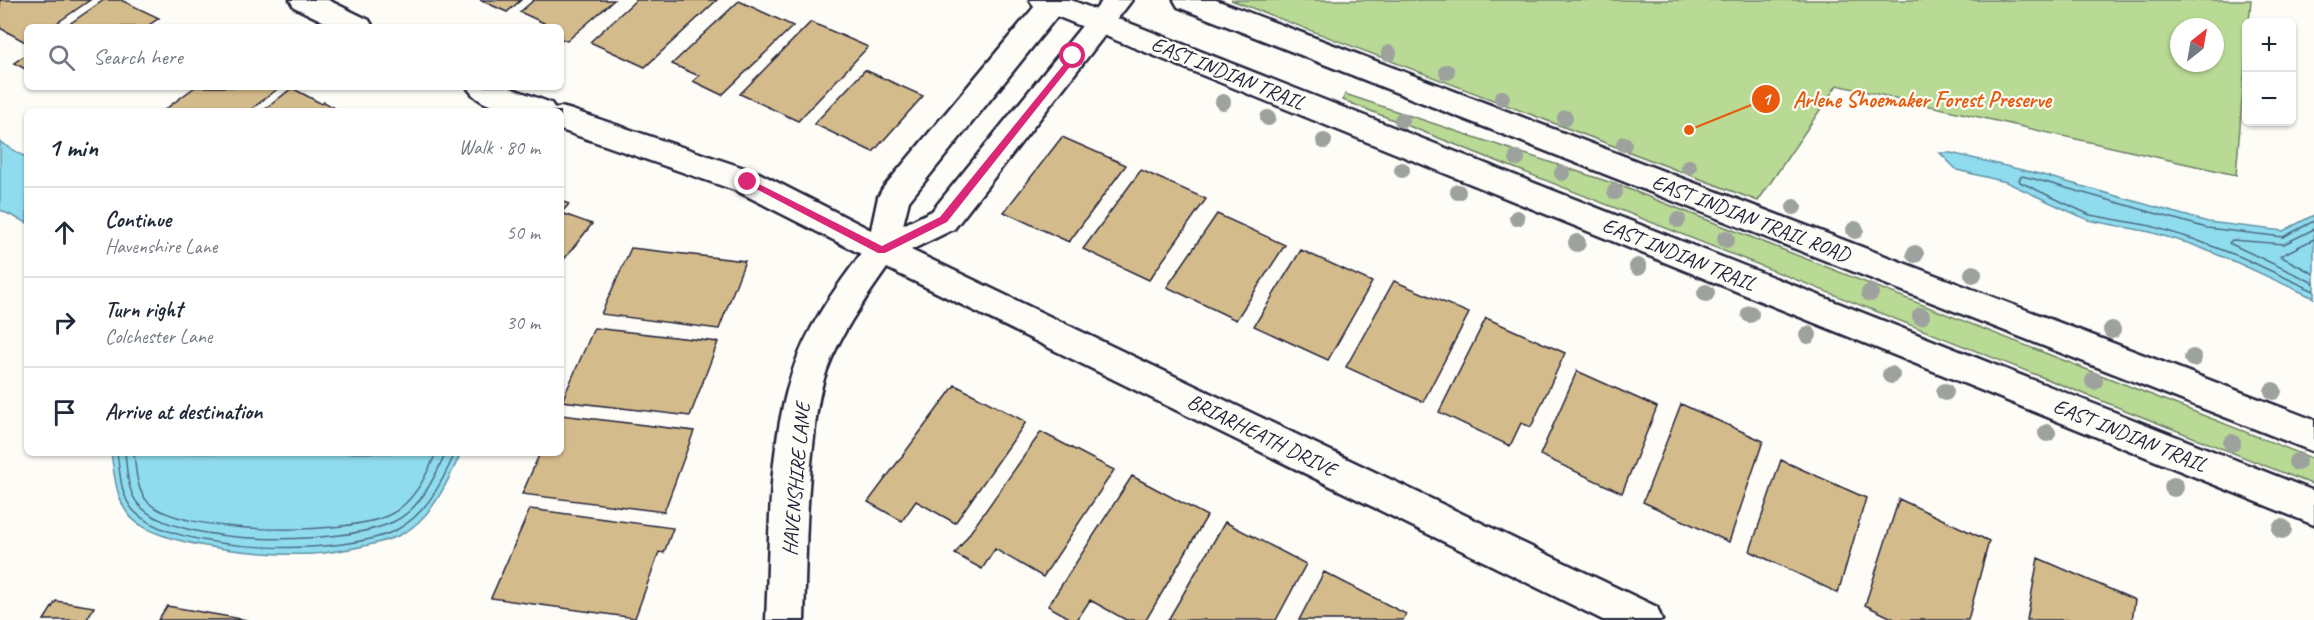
<!DOCTYPE html>
<html lang="en">
<head>
<meta charset="utf-8">
<style>
  :root { --surface:#fff; --page:#f2f2f3; --text:#1f2937; --muted:#747a83; --line:#e0e1e3 }
  body { margin:0; font-family:Caveat,sans-serif; background:var(--page); color:var(--text) }
  .controls { position:absolute; right:18px; top:18px; display:grid; overflow:hidden; border-radius:9px; box-shadow:0 2px 4px #0004 }
  .controls button { width:54px; height:54px; display:grid; place-items:center; padding:0; border:0; border-bottom:2px solid var(--line); background:var(--surface); color:var(--text); font:30px sans-serif }
  .compass { position:absolute; left:2170px; top:18px; width:54px; height:54px; border-radius:50%; background:var(--surface); box-shadow:0 2px 4px #0004; rotate:31deg }
  .stop { position:absolute; width:18px; height:18px; margin:-14px; border:4px solid #db2777; border-radius:50%; background:#fff }
  .stop.end { background:#db2777; border-color:#fff; box-shadow:0 2px 6px #0008 }
  .list { margin:0; padding:0; list-style:none }
  h2 { display:flex; justify-content:space-between; align-items:center; height:78px; margin:0; padding:0 24px; font-size:26px }
  h2 small { font-size:20px; font-weight:400; color:var(--muted) }
  .list li { display:grid; grid-template-columns:39px 1fr auto; gap:18px; align-items:center; box-sizing:border-box; height:90px; padding:0 24px; border-top:2px solid var(--line) }
  .list b { display:block; font-size:22px; white-space:nowrap }
  .list p { margin:0; font-size:20px; white-space:nowrap; color:var(--muted) }
  .list em { font-size:20px; font-style:normal; color:var(--muted) }
  .icon { flex:none; width:33px; height:33px; fill:none; stroke:currentColor; stroke-width:2; stroke-linecap:round; stroke-linejoin:round }
  .map { position:relative; flex:none; width:2314px; height:620px; overflow:hidden }
  .search { position:absolute; background:var(--surface); box-shadow:0 2px 4px #0004; left:24px; top:24px; width:540px; height:66px; display:flex; align-items:center; gap:15px; box-sizing:border-box; padding:0 21px; border-radius:9px; color:var(--muted); font-size:22px }
  .panel { position:absolute; background:var(--surface); box-shadow:0 2px 4px #0004; left:24px; top:108px; width:540px; height:348px; border-radius:9px }
  .map>svg:first-child { display:block }
  .green { fill:#b8da94; stroke:#6d7e68; stroke-width:1.5; fill-rule:evenodd }
  .water { fill:#8fdcee; stroke:#6392a6; stroke-width:1.5 }
  .lines { fill:none; stroke-linecap:round; stroke-linejoin:round }
  .shore { stroke:#4e6c83; stroke-width:1.5 }
  .building { fill:#d4bb8b; stroke:#22223b; stroke-width:1.5 }
  .street-casing { stroke:#22223b; stroke-width:5 }
  .secondary-casing { stroke:#22223b; stroke-width:5 }
  .street { fill:#fdfcf7; fill-rule:evenodd }
  .secondary { fill:#fdfcf7; fill-rule:evenodd }
  .tree { fill:#9da29e }
  .route { fill:#db2777 }
  .labels { text-anchor:middle; stroke-width:4.5; stroke-linejoin:round; paint-order:stroke }
  .street-label { font-size:21px; fill:#22223b; stroke:#fdfcf7 }
  .leader { fill:none; stroke:#e8590c; stroke-width:2 }
  .callout-dot { fill:#e8590c; stroke:#fdfcf7; stroke-width:2 }
  .mark-label { font-size:18px; text-anchor:middle; font-weight:bold; fill:#fff }
  .callout-label { font-size:22px; text-anchor:middle; font-weight:bold; fill:#e8590c; stroke:#fdfcf7; stroke-width:4.5; stroke-linejoin:round; paint-order:stroke }
</style>
</head>
<body>
<div class="map">
<svg width="2314" height="620" viewBox="0 0 2314 620">
  <rect width="100%" height="100%" fill="#fdfcf7"/>
  <filter id="ink" filterUnits="userSpaceOnUse"><feTurbulence type="fractalNoise" baseFrequency=".0167" numOctaves="2"/><feDisplacementMap in="SourceGraphic" scale="12" xChannelSelector="R" yChannelSelector="G"/><feConvolveMatrix kernelMatrix="1 2 1 2 8 2 1 2 1" color-interpolation-filters="sRGB"/></filter>
  <g filter="url(#ink)">
    <!-- green -->
    <path class="green" d="M 1231,0 L 2251,0 L 2249,22 L 2246,22 L 2246,53 L 2236,175 L 1837,85 L 1758,201 ZM 2179,27 L 2215,27 L 2215,63 L 2179,63 Z
      M 1345,94 L 1621,186 L 2314,459 L 2314,485 L 1343,100 Z"/>
    <!-- water -->
    <path class="water" d="M 0,142 L 27,158 L 27,223 L 0,210 Z
      M 1940,153 L 1951,153 L 2039,174 L 2208,222 L 2283,231 L 2314,215 L 2314,298 L 2238,263 L 2191,244 L 2150,232 L 2088,220 L 2006,182 L 1957,170 Z
      M 111,453 L 461,453 C 446,484 432,519 400,535 C 381,544 345,550 324,553 C 283,558 154,549 128,514 C 116,498 114,472 111,453 Z"/>
    <g class="lines">
      <!-- shore -->
      <path class="shore" d="M 2314,221 L 2283,237 L 2207,228 L 2038,180 L 2022,176 L 2019,179 L 2020,182 L 2090,215 L 2151,226 L 2193,239 L 2241,257 L 2314,291
        M 2314,229 L 2284,244 L 2232,240 L 2229,243 L 2314,283
        M 2314,239 L 2280,256 L 2314,274
        M 117,453 C 120,471 120,495 133,510 C 173,555 347,557 398,529 C 427,513 442,482 455,453
        M 125,453 C 127,469 127,492 139,505 C 177,548 346,546 395,521 C 421,508 434,478 446,453
        M 134,453 C 136,468 136,489 147,501 C 178,536 350,536 391,514 C 414,502 426,476 436,453"/>
    </g>
    <!-- building -->
    <path class="building" d="M 0,0 L 90,0 L 51,27 L 27,27 L 27,43 L 0,28 Z
      M 104,0 L 121,0 L 159,18 L 146,27 L 65,27 Z
      M 480,0 L 521,0 L 507,12 Z
      M 534,0 L 614,0 L 567,41 L 561,39 L 561,27 L 539,27 L 544,23 L 520,12 Z
      M 636,0 L 717,0 L 645,67 L 590,42 Z
      M 739,1 L 793,26 L 722,95 L 693,81 L 699,76 L 672,64 Z
      M 811,22 L 868,47 L 798,121 L 740,94 Z
      M 27,54 L 27,70 L 14,63 Z
      M 865,70 L 923,96 L 873,152 L 814,124 Z
      M 195,87 L 280,87 L 249,111 L 163,111 Z
      M 292,88 L 322,104 L 324,102 L 340,111 L 263,111 Z
      M 1062,137 L 1126,165 L 1069,242 L 1004,212 Z
      M 1141,170 L 1206,199 L 1149,280 L 1083,249 Z
      M 561,201 L 569,204 L 561,213 L 592,224 L 561,263 Z
      M 1217,214 L 1285,245 L 1236,320 L 1167,287 Z
      M 631,248 L 745,261 L 719,329 L 601,314 Z
      M 1301,250 L 1372,282 L 1328,360 L 1254,326 Z
      M 1394,281 L 1469,313 L 1423,402 L 1346,367 Z
      M 1486,318 L 1565,353 L 1531,427 L 1521,423 L 1510,446 L 1439,412 Z
      M 594,328 L 718,342 L 690,416 L 562,401 Z
      M 1577,371 L 1657,407 L 1622,493 L 1540,455 Z
      M 955,385 L 1026,422 L 955,523 L 916,501 L 902,521 L 868,502 Z
      M 1681,404 L 1763,441 L 1729,542 L 1643,502 Z
      M 561,415 L 694,431 L 664,512 L 522,494 L 540,453 L 561,453 Z
      M 1041,432 L 1114,470 L 1043,577 L 995,549 L 982,569 L 955,554 Z
      M 1781,460 L 1866,498 L 1838,593 L 1750,551 Z
      M 1132,476 L 1207,516 L 1146,620 L 1126,620 L 1090,600 L 1077,620 L 1073,620 L 1048,606 Z
      M 1899,499 L 1989,541 L 1968,620 L 1896,620 L 1865,605 Z
      M 530,509 L 673,528 L 664,553 L 659,552 L 635,618 L 491,598 Z
      M 1225,522 L 1306,564 L 1276,620 L 1168,620 Z
      M 2038,558 L 2135,600 L 2132,620 L 2027,620 Z
      M 1324,572 L 1406,614 L 1403,620 L 1299,620 Z
      M 56,601 L 94,607 L 87,619 L 91,620 L 44,620 Z
      M 167,606 L 247,620 L 158,620 Z"/>
    <g class="lines">
      <defs>
        <path id="street" d="M 290,0 L 328,0 L 369,20 L 373,27 L 335,27 L 294,7 Z
          M 1040,0 L 1070,0 L 909,201 L 903,225 L 932,211 L 1103,0 L 1132,0 L 954,229 L 911,250 L 1657,607 L 1662,620 L 1603,620 L 887,268 C 864,301 841,332 827,370 C 819,391 816,415 814,437 C 806,498 806,559 804,620 L 766,620 C 770,539 767,451 792,373 C 806,329 833,291 861,254 L 737,191 L 561,130 L 561,111 C 533,111 484,116 467,87 L 508,87 L 551,103 L 555,109 L 561,107 L 572,110 L 759,173 L 871,230 L 878,197 L 883,188 Z"/>
        <path id="secondary" d="M 1030,0 L 1071,0 L 2314,491 L 2314,525 L 1034,7 Z
          M 1174,0 L 1216,0 L 2314,420 L 2314,452 L 1178,7 Z"/>
      </defs>
      <!-- street casing -->
      <use href="#street" class="street-casing"/>
      <!-- secondary casing -->
      <use href="#secondary" class="secondary-casing"/>
      <!-- street -->
      <use href="#street" class="street"/>
      <!-- secondary -->
      <use href="#secondary" class="secondary"/>
    </g>
    <!-- trees -->
    <g class="tree">
      <circle cx="1389" cy="53" r="8"/>
      <circle cx="1447" cy="72" r="8"/>
      <circle cx="1502" cy="98" r="8"/>
      <circle cx="1223" cy="102" r="8"/>
      <circle cx="1268" cy="118" r="8"/>
      <circle cx="1565" cy="118" r="8"/>
      <circle cx="1402" cy="120" r="8"/>
      <circle cx="1324" cy="141" r="8"/>
      <circle cx="1624" cy="144" r="8"/>
      <circle cx="1517" cy="158" r="8"/>
      <circle cx="1689" cy="167" r="8"/>
      <circle cx="1402" cy="170" r="8"/>
      <circle cx="1562" cy="173" r="8"/>
      <circle cx="1458" cy="192" r="8"/>
      <circle cx="1615" cy="192" r="8"/>
      <circle cx="1794" cy="207" r="8"/>
      <circle cx="1517" cy="218" r="8"/>
      <circle cx="1678" cy="220" r="8"/>
      <circle cx="1855" cy="230" r="9"/>
      <circle cx="1726" cy="239" r="9"/>
      <circle cx="1577" cy="243" r="9"/>
      <circle cx="1915" cy="254" r="9"/>
      <circle cx="1638" cy="267" r="9"/>
      <circle cx="1973" cy="274" r="9"/>
      <circle cx="1706" cy="293" r="9"/>
      <circle cx="1870" cy="293" r="9"/>
      <circle cx="1750" cy="314" r="9"/>
      <circle cx="1921" cy="316" r="9"/>
      <circle cx="2112" cy="330" r="9"/>
      <circle cx="1808" cy="335" r="9"/>
      <circle cx="2193" cy="358" r="9"/>
      <circle cx="1891" cy="375" r="9"/>
      <circle cx="2094" cy="381" r="9"/>
      <circle cx="2273" cy="391" r="9"/>
      <circle cx="1945" cy="392" r="9"/>
      <circle cx="2047" cy="433" r="9"/>
      <circle cx="2232" cy="443" r="9"/>
      <circle cx="2297" cy="462" r="9"/>
      <circle cx="2174" cy="487" r="10"/>
      <circle cx="2282" cy="529" r="10"/>
    </g>
  </g>
  <!-- route -->
  <path class="route" d="M 1073,53 L 1077,56 L 1076,59 L 947,222 L 885,253 L 878,253 L 743,182 L 745,180 L 751,180 L 882,246 L 940,217 Z"/>
  <g class="labels">
    <!-- street labels -->
    <g class="street-label">
      <text transform="translate(1228 73) rotate(22)" y="7">EAST INDIAN TRAIL</text>
      <text transform="translate(1751 218) rotate(21)" y="7">EAST INDIAN TRAIL ROAD</text>
      <text transform="translate(1679 254) rotate(22)" y="7">EAST INDIAN TRAIL</text>
      <text transform="translate(1262 435) rotate(26)" y="7">BRIARHEATH DRIVE</text>
      <text transform="translate(2130 435) rotate(22)" y="7">EAST INDIAN TRAIL</text>
      <text transform="translate(796 479) rotate(-85)" y="7">HAVENSHIRE LANE</text>
    </g>
  </g>
  <!-- callouts -->
  <path class="leader" d="M1689 130L1766 99"/>
  <g class="callout-dot">
    <circle cx="1689" cy="130" r="6"/>
    <circle cx="1766" cy="99" r="15"/>
  </g>
  <g class="mark-label">
    <text x="1766" y="105">1</text>
  </g>
  <g class="callout-label">
    <text x="1922" y="107">Arlene Shoemaker Forest Preserve</text>
  </g>
</svg>
<div class="controls">
<button>+</button>
<button>−</button>
</div>
<svg class="compass" viewBox="-18 -18 36 36"><path d="M0-13l5 13h-10z" fill="#e53935"/><path d="M0 13l5-13h-10z" fill="#747a83"/></svg>
<div class="stop" style="left:1073px;top:56px"></div>
<div class="stop end" style="left:748px;top:182px"></div>
<div class="search"><svg class="icon" aria-label="search" viewBox="0 0 24 24"><circle cx="10" cy="10" r="6"/><path d="M15 15l6 6"/></svg>Search here</div>
<section class="panel">
<h2>1 min<small>Walk · 80 m</small></h2>
<ul class="list">
<li><svg class="icon" aria-label="ahead" viewBox="0 0 24 24"><path d="M12 20V5M6 11l6-6 6 6"/></svg><div><b>Continue</b><p>Havenshire Lane</p></div><em>50 m</em></li>
<li><svg class="icon" aria-label="right" viewBox="0 0 24 24"><path d="M7 20v-9h11M14 6l5 5-5 5"/></svg><div><b>Turn right</b><p>Colchester Lane</p></div><em>30 m</em></li>
<li><svg class="icon" aria-label="arrive" viewBox="0 0 24 24"><path d="M6 21V4h12l-3 4 3 4H6"/></svg><div><b>Arrive at destination</b></div></li>
</ul>
</section>
</div>
</body>
</html>
